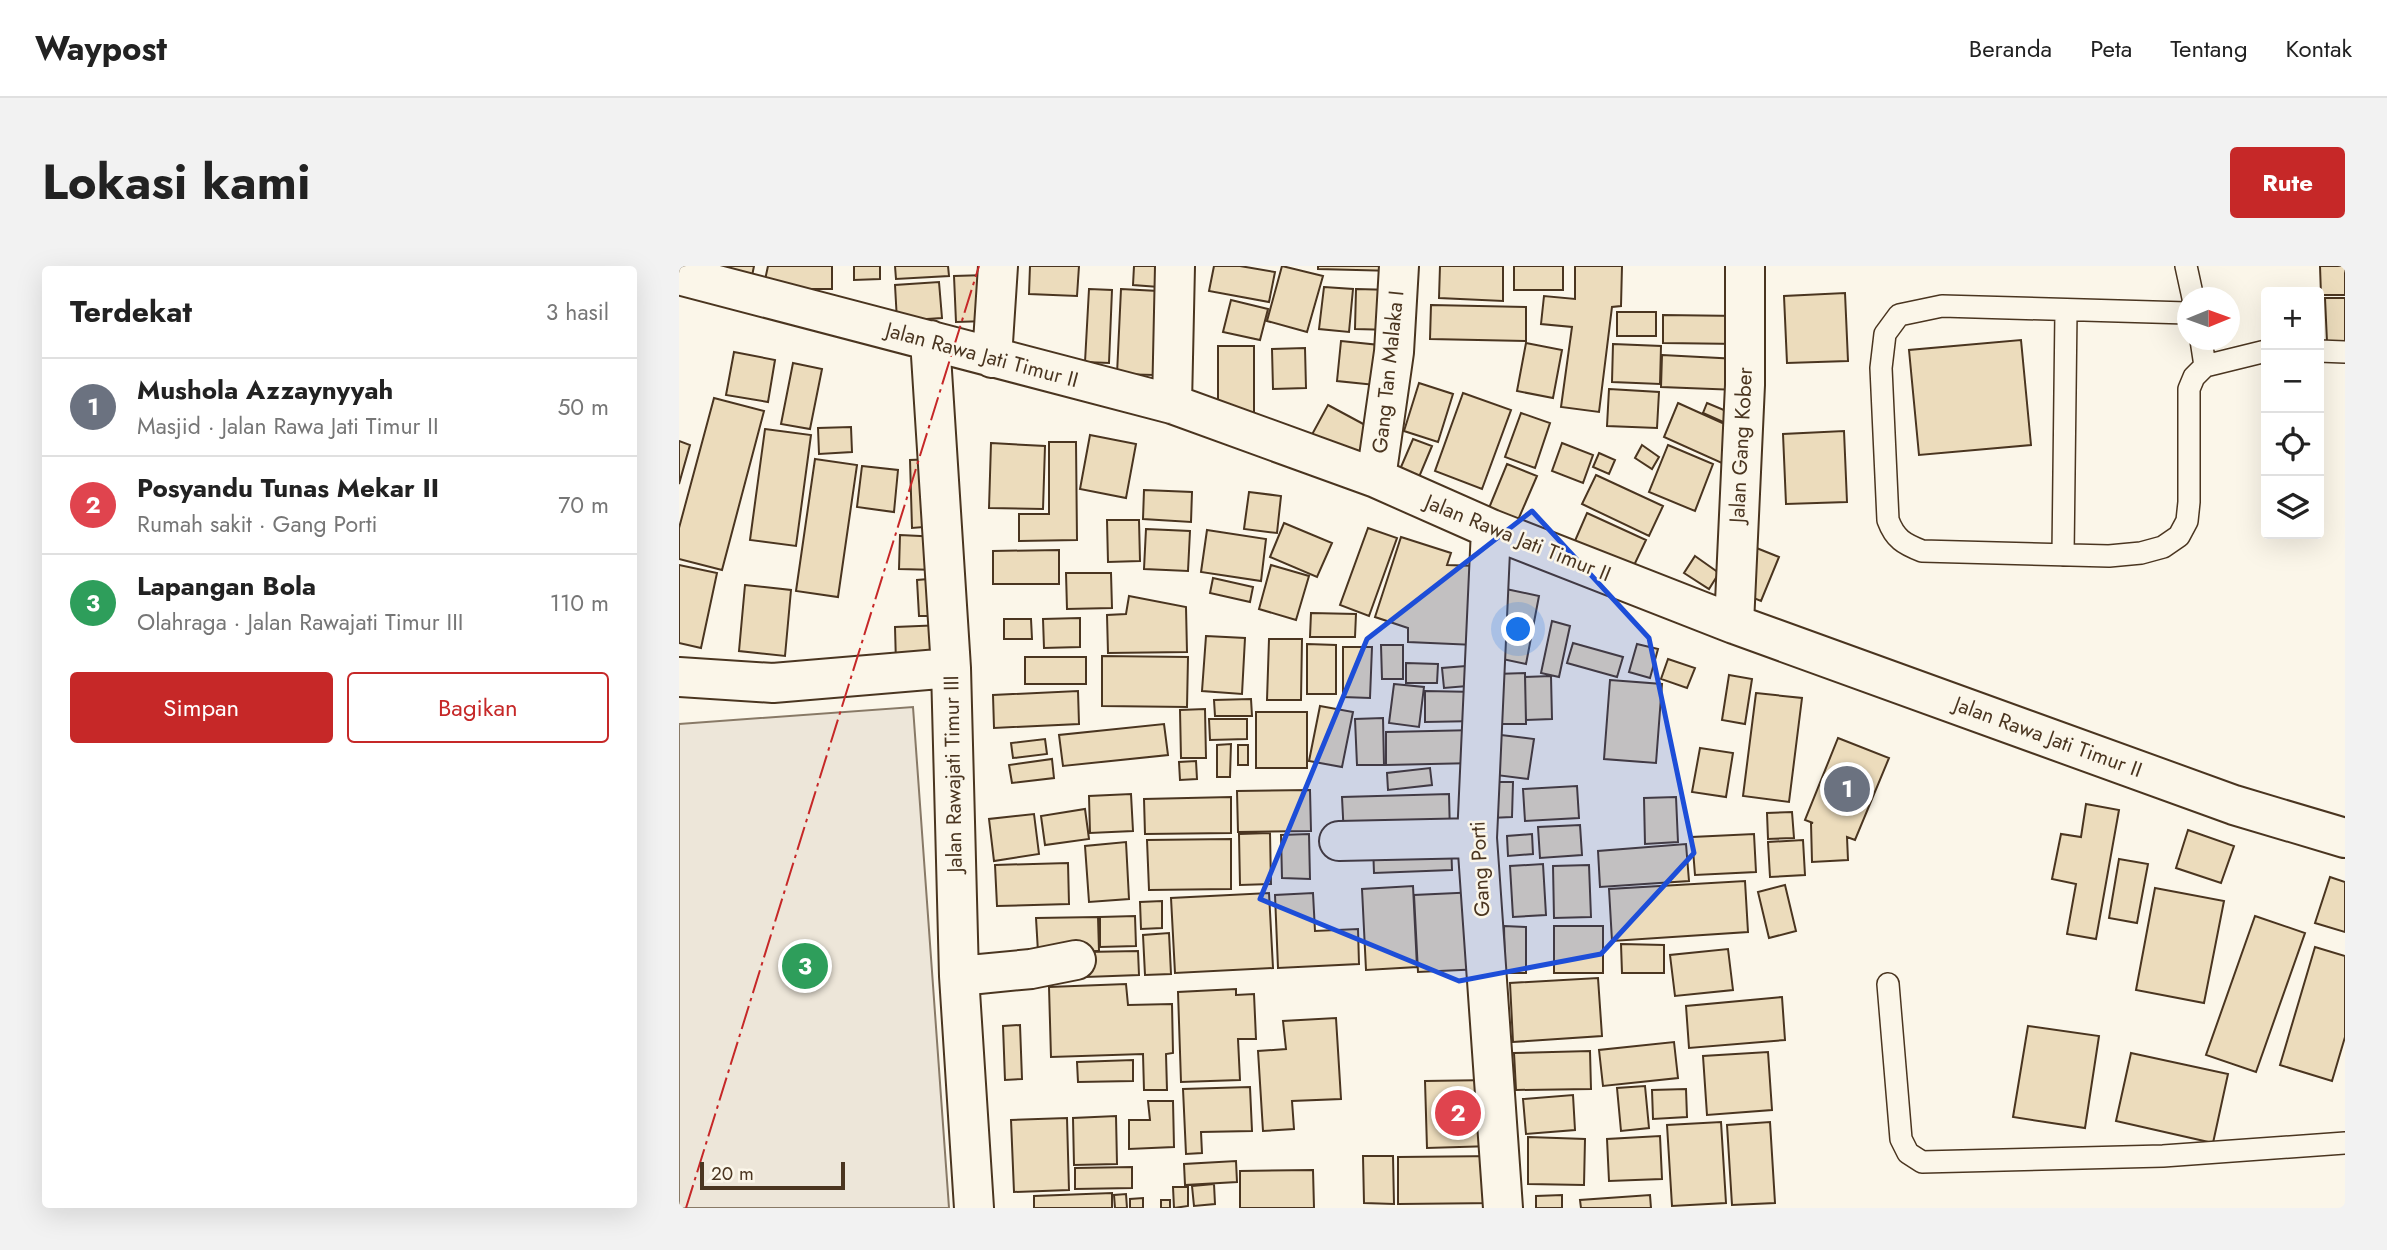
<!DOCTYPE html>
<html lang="id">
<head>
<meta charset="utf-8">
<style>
  :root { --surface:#fff; --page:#f2f2f2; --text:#222; --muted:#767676; --line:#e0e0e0; --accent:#c62828 }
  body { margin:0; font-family:Jost,sans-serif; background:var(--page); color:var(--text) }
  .controls { position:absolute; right:21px; top:21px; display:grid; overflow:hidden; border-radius:7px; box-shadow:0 7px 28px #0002 }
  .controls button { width:63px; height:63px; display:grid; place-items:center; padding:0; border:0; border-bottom:2px solid var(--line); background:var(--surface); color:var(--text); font:35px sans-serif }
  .compass { position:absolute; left:1498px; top:21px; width:63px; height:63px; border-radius:50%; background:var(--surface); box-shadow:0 7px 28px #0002; rotate:89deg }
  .scale { position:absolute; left:21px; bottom:18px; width:145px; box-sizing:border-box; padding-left:7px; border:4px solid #4a3520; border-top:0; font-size:19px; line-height:24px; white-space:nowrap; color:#4a3520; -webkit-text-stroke:5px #fbf6e9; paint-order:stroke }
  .you { position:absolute; left:840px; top:364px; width:24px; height:24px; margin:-18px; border:5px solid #fff; border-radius:50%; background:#1a73e8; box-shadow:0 0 0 10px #1a73e833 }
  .badge { display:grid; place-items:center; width:46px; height:46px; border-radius:50%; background:var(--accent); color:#fff; font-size:23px; font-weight:700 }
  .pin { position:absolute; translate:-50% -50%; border:4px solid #fff; box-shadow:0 2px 7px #0006 }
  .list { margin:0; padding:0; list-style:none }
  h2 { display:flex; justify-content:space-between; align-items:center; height:91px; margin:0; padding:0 28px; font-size:30px }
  h2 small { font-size:23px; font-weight:400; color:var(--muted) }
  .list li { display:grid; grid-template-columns:46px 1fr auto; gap:21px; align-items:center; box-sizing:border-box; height:98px; padding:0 28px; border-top:2px solid var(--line) }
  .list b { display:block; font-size:26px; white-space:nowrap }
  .list p { margin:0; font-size:23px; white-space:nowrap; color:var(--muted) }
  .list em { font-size:23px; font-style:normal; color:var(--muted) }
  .actions { display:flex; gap:14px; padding:21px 28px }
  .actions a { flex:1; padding:16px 0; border:2px solid var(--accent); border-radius:7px; text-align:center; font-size:24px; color:var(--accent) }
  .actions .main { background:var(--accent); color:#fff }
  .icon { flex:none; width:38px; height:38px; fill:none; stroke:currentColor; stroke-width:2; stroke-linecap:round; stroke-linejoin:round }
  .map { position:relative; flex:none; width:1666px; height:942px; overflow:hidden; border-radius:7px }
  header { display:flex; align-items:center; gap:42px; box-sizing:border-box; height:98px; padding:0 35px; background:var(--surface); border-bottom:2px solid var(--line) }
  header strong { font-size:33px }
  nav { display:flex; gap:38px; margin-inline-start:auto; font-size:24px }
  .intro { display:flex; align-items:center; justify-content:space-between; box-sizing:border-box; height:168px; padding:0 42px }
  h1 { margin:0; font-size:49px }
  .button { padding:18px 32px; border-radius:7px; background:var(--accent); color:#fff; font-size:24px; font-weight:700 }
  main { display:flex; gap:42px; padding:0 42px }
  aside { flex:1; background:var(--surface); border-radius:7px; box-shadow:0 7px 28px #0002 }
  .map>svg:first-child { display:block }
  .pitch { fill:#ede6d9; stroke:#887966; stroke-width:2 }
  .building { fill:#ecdcbc; stroke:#4a3520; stroke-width:2 }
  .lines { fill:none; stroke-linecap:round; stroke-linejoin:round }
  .lane-casing { stroke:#4a3520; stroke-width:24 }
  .street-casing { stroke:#4a3520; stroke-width:42 }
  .lane { stroke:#fbf6e9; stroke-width:21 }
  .street { stroke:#fbf6e9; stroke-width:38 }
  .power { stroke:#c62828; stroke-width:2; stroke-dasharray:24 5 3.5 5; stroke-linecap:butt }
  .marked { fill:#1d4ed8; fill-opacity:0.2; stroke:#1d4ed8; stroke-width:5; stroke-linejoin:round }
  .labels { text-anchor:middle; stroke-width:5; stroke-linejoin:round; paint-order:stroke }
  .street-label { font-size:21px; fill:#4a3520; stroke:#fbf6e9 }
</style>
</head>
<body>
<header>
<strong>Waypost</strong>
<nav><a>Beranda</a><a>Peta</a><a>Tentang</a><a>Kontak</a></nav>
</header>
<div class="intro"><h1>Lokasi kami</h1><a class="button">Rute</a></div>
<main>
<aside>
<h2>Terdekat<small>3 hasil</small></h2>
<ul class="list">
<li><span class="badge" style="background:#6b7280">1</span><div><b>Mushola Azzaynyyah</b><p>Masjid · Jalan Rawa Jati Timur II</p></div><em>50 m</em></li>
<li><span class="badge" style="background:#e0444e">2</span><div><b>Posyandu Tunas Mekar II</b><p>Rumah sakit · Gang Porti</p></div><em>70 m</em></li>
<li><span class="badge" style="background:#2e9e5b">3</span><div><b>Lapangan Bola</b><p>Olahraga · Jalan Rawajati Timur III</p></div><em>110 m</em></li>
</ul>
<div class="actions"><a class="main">Simpan</a><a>Bagikan</a></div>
</aside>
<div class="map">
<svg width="1666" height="942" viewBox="0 0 1666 942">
  <rect width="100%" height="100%" fill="#fbf6e9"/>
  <!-- pitch -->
  <path class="pitch" d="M 234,441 L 270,942 L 0,942 L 0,458 Z"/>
  <!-- building -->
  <path class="building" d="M 7,0 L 75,0 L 72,15 Z
    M 89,0 L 153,0 L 153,23 L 84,23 Z
    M 175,0 L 201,0 L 201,13 L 175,14 Z
    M 216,0 L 269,0 L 270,10 L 217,13 Z
    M 351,0 L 400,0 L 398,30 L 350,28 Z
    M 455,0 L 494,0 L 493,22 L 454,19 Z
    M 535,0 L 561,0 L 596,6 L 590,36 L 530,25 Z
    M 603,0 L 644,10 L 628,66 L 588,55 Z
    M 639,0 L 717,0 L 716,5 L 639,3 Z
    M 761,0 L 824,0 L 824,35 L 760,32 Z
    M 835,0 L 884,0 L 884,24 L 835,24 Z
    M 896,0 L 943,0 L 942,40 L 933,41 L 920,146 L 882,141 L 893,61 L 862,58 L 865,30 L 896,33 Z
    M 1641,0 L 1666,0 L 1666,29 L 1642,29 Z
    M 307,9 L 308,55 L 277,56 L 275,10 Z
    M 260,16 L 263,52 L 218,55 L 216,19 Z
    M 645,21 L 674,23 L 670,66 L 640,63 Z
    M 410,23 L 433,24 L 430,97 L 406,96 Z
    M 442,23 L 479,25 L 475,109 L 438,108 Z
    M 677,23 L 714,24 L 713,64 L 676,63 Z
    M 1166,27 L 1169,95 L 1108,97 L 1105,30 Z
    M 1646,32 L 1666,32 L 1666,76 L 1648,76 Z
    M 552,34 L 589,43 L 581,74 L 544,66 Z
    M 752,39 L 847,41 L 847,75 L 751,73 Z
    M 938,46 L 977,46 L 977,70 L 938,70 Z
    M 984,49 L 1061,50 L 1061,78 L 984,77 Z
    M 1342,74 L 1352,179 L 1240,189 L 1230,84 Z
    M 662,75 L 710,80 L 706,120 L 658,115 Z
    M 847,77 L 883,84 L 874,132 L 838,125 Z
    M 934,78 L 982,80 L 981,118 L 933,116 Z
    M 539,80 L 575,80 L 575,154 L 539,154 Z
    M 626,82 L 627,122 L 594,123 L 593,83 Z
    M 55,86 L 96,94 L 89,136 L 47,129 Z
    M 983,89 L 1059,93 L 1059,124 L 982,121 Z
    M 114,97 L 143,103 L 131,163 L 102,158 Z
    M 740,117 L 774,128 L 759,176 L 725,165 Z
    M 930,123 L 980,126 L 978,162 L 928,160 Z
    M 784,127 L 832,144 L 803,223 L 756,205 Z
    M 35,132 L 85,145 L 43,304 L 0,293 L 0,262 Z
    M 999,137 L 1059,164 L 1045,198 L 985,171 Z
    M 1028,137 L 1057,149 L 1053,160 L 1024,147 Z
    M 649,139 L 701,167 L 682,202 L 630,174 Z
    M 842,147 L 871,157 L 856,202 L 826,191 Z
    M 172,161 L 173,186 L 140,188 L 139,162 Z
    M 86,163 L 132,169 L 117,280 L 71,274 Z
    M 1165,165 L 1168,236 L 1107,238 L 1104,168 Z
    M 411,169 L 457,178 L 447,232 L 401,223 Z
    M 734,173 L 753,180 L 735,223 L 716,215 Z
    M 0,175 L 11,179 L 0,218 Z
    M 370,176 L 397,176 L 398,274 L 340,275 L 340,248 L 370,248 Z
    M 312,177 L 366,180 L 364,243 L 310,242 Z
    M 883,177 L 914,189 L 904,217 L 873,205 Z
    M 963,179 L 980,191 L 973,203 L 956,192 Z
    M 989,179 L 1034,198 L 1016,245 L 970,226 Z
    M 920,187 L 936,194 L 930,208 L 914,201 Z
    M 136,193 L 178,199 L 159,331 L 117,325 Z
    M 255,193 L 257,260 L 233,262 L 231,194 Z
    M 828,198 L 858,210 L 839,254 L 810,242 Z
    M 183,200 L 219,204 L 215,246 L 178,241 Z
    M 917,209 L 984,240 L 970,270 L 903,238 Z
    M 465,224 L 513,226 L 512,256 L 464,253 Z
    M 570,226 L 602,230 L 598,267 L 565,263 Z
    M 908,247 L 967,274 L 950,310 L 892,284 Z
    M 428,254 L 460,254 L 461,295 L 429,296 Z
    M 605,257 L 653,277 L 638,311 L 591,291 Z
    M 689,262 L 718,272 L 690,350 L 661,339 Z
    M 467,263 L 511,265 L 509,305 L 465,303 Z
    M 528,264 L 587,273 L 582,315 L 522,306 Z
    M 221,269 L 261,271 L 260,304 L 220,303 Z
    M 722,271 L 772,287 L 768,299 L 799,300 L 796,379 L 729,376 L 729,362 L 696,351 Z
    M 1075,281 L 1100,291 L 1082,335 L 1057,325 Z
    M 380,284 L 380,318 L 314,318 L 314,285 Z
    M 1016,290 L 1040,307 L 1030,323 L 1005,307 Z
    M 0,299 L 38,307 L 22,382 L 0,377 Z
    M 592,299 L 630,310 L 617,354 L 580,343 Z
    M 387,307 L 432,307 L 433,342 L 388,343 Z
    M 261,312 L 262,350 L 240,350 L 238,314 Z
    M 534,312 L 574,321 L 571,336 L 531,327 Z
    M 66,319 L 112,324 L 106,390 L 60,385 Z
    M 827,323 L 860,330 L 847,398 L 814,391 Z
    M 450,330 L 507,341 L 508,386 L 429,387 L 428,349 L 447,348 Z
    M 632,347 L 677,348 L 676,371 L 631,371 Z
    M 401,352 L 401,381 L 365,382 L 364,353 Z
    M 325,353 L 352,353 L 353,373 L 325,373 Z
    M 873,355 L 891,360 L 880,411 L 862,407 Z
    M 264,359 L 266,396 L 217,398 L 216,361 Z
    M 527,370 L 566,372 L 563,428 L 523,425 Z
    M 590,373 L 623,373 L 622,434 L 588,434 Z
    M 894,377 L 944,391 L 938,411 L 888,397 Z
    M 628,378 L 657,379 L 657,428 L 628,428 Z
    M 958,378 L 979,383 L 971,412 L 950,406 Z
    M 702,379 L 724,379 L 724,413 L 703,413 Z
    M 664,381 L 693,381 L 691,432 L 664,431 Z
    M 423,390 L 509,391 L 508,441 L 423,440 Z
    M 346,391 L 407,391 L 407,418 L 346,418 Z
    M 989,393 L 1016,402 L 1008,422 L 982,413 Z
    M 727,397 L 759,398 L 758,417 L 727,417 Z
    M 799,399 L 800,419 L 765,422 L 763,402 Z
    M 846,407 L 847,458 L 817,458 L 817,408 Z
    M 1050,409 L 1073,413 L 1066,458 L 1043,454 Z
    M 872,410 L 873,453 L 847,454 L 846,411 Z
    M 931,414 L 983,418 L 977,497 L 925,493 Z
    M 715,418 L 745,421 L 740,461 L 710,457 Z
    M 399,425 L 400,458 L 315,462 L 314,429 Z
    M 746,425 L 798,426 L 798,455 L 746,456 Z
    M 1077,427 L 1123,432 L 1110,536 L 1064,530 Z
    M 572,433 L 573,450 L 536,450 L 535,434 Z
    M 641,440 L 674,446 L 663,501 L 630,495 Z
    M 526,443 L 527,492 L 502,492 L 501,444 Z
    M 577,446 L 628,446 L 628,502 L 577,502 Z
    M 704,452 L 705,499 L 678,499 L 676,453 Z
    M 530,453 L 568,453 L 568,473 L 531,474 Z
    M 485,458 L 489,489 L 384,500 L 380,469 Z
    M 797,464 L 797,497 L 707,499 L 707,466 Z
    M 822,469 L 855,473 L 849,513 L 817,509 Z
    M 1159,472 L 1210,492 L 1176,574 L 1168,571 L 1169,594 L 1133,596 L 1132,557 L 1134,557 L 1126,554 Z
    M 366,473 L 368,488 L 334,492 L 332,477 Z
    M 552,478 L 551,511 L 538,511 L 538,479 Z
    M 559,479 L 569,479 L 569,499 L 559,499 Z
    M 1021,482 L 1054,487 L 1047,531 L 1013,526 Z
    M 373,493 L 375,512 L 333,517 L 330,499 Z
    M 517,495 L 518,513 L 501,514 L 500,496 Z
    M 751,502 L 753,519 L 709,524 L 708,507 Z
    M 811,516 L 834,516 L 833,551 L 811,552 Z
    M 898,520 L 900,552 L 846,555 L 844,523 Z
    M 631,524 L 632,565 L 559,566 L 558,525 Z
    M 452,528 L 454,565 L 411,567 L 410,530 Z
    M 770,528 L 771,568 L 665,571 L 663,531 Z
    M 552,531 L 552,567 L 466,568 L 465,533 Z
    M 997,531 L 999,576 L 966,578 L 965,532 Z
    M 1407,538 L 1440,544 L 1417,673 L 1388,668 L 1397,618 L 1373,613 L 1382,568 L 1402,571 Z
    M 406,543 L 410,573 L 366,579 L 362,550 Z
    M 1113,546 L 1115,572 L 1089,573 L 1088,547 Z
    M 355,548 L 360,588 L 315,595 L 310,553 Z
    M 901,559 L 903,589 L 861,592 L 859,561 Z
    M 1509,564 L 1555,580 L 1542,617 L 1497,602 Z
    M 591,567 L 592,618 L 561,619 L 560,568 Z
    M 630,568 L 631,613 L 603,612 L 602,569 Z
    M 853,568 L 854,588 L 829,590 L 828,570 Z
    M 1075,568 L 1077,606 L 1016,609 L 1013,571 Z
    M 552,573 L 552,623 L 470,624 L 468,574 Z
    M 1124,574 L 1126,609 L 1091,611 L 1089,576 Z
    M 772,575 L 773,604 L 695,607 L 694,579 Z
    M 447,576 L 450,633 L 410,636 L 406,580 Z
    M 1007,578 L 1010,615 L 921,621 L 919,585 Z
    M 1440,593 L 1469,598 L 1458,657 L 1430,652 Z
    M 389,597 L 390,638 L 318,640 L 316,599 Z
    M 864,598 L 867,649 L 834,651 L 831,600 Z
    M 910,599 L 912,651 L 875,652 L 874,600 Z
    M 1651,611 L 1666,616 L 1666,666 L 1636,657 Z
    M 1066,615 L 1069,666 L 933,675 L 930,623 Z
    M 1106,619 L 1117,665 L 1090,672 L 1079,626 Z
    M 734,620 L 738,701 L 687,704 L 683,623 Z
    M 1476,622 L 1545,635 L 1525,737 L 1457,724 Z
    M 799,626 L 803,703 L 739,706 L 735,629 Z
    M 590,627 L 594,702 L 496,707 L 492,632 Z
    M 634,627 L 636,665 L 679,663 L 680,698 L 599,702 L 596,629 Z
    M 483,635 L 483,662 L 462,663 L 461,636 Z
    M 456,650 L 457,680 L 421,681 L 421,651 Z
    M 1576,650 L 1626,667 L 1577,806 L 1527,789 Z
    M 419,651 L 420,685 L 359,686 L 357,652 Z
    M 825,660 L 847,661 L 847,707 L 826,707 Z
    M 875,660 L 924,660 L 924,707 L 875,707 Z
    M 490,667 L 492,708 L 466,709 L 464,669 Z
    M 942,678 L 985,679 L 985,707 L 943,707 Z
    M 1636,681 L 1666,690 L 1666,771 L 1653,815 L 1601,799 Z
    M 1049,683 L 1054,724 L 996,730 L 991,689 Z
    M 459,685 L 460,709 L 407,711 L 407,686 Z
    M 919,712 L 923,770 L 834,776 L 831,717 Z
    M 447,718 L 449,739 L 493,738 L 494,787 L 487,788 L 488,824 L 465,824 L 464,788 L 372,791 L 370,721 Z
    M 557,723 L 557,729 L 575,728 L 577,773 L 559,773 L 561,814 L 502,816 L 499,726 Z
    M 1103,731 L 1106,774 L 1010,782 L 1007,740 Z
    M 657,752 L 662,833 L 613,835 L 615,863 L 584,865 L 579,785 L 607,783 L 604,755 Z
    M 341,759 L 343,813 L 326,814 L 324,760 Z
    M 1349,760 L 1420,770 L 1406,862 L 1334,851 Z
    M 995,776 L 999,812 L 924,820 L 920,784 Z
    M 911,785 L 912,823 L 837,824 L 835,787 Z
    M 1089,786 L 1093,844 L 1028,849 L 1024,790 Z
    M 1452,787 L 1549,808 L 1534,877 L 1437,855 Z
    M 454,794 L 454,815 L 399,816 L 398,796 Z
    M 812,814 L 813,880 L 748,882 L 746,815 Z
    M 966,820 L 970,862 L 942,865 L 938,822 Z
    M 571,821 L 573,865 L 522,866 L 523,887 L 507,888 L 504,823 Z
    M 1007,823 L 1008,851 L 974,853 L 973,824 Z
    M 894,829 L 896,864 L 847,868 L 844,833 Z
    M 469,835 L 494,835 L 495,881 L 450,883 L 450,854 L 471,854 Z
    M 437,850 L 438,898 L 395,899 L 394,852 Z
    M 388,852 L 390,924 L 335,926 L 332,854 Z
    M 1042,856 L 1047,937 L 993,940 L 988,859 Z
    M 1091,856 L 1096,937 L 1053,939 L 1048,859 Z
    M 981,870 L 983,913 L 930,915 L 928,873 Z
    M 849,871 L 906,873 L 905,919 L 849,918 Z
    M 684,890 L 714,890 L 715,938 L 685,937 Z
    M 818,890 L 819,937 L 719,938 L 719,891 Z
    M 557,895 L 558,916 L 506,919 L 505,898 Z
    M 453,901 L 453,922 L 396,923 L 396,902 Z
    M 634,904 L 635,942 L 561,942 L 561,905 Z
    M 535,918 L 536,938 L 515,940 L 513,920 Z
    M 494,921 L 509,921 L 509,940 L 495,942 Z
    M 433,927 L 433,942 L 355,942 L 355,930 Z
    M 447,928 L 448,942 L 436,942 L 435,929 Z
    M 883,929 L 883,942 L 857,942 L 857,930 Z
    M 971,929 L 972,942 L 902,942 L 901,934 Z
    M 464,932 L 464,942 L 451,942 L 451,933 Z
    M 482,934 L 491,934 L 491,942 L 482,942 Z"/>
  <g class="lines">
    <defs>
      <path id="lane" d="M 1507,0 L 1514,32
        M 1508,47 L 1263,40 L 1220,49 L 1206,68 L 1202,102 L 1209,254 C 1216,273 1225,278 1243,285 L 1430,290 L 1462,287 L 1484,281 L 1500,270 L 1508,255 L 1510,236 L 1510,123 L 1515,111 L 1526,100 L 1587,85
        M 1522,74 L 1526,100
        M 1640,85 L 1666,86
        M 1384,289 L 1387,45
        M 1209,718 L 1222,873 L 1229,887 L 1243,896 L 1484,890 L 1666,877"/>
      <path id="street" d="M 0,9 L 493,138 L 697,212 L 812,263 L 1055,358 L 1555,539 L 1666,572
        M 251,74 L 272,402 L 280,710 L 295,942
        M 313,92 L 319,0
        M 493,138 L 496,0
        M 697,212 L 715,86 L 720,0
        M 812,263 L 798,572 L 824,942
        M 1055,358 L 1066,119 L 1066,0
        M 0,411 L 94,417 L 272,402
        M 660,575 L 798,572
        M 280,710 L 352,703 L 397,694"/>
    </defs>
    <!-- lane casing -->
    <use href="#lane" class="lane-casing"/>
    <!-- street casing -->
    <use href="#street" class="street-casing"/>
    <!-- lane -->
    <use href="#lane" class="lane"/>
    <!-- street -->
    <use href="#street" class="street"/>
    <!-- power -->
    <path class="power" d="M 7,942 L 300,0"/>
  </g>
  <!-- marked area -->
  <path class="marked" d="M 853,245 L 970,372 L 1015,587 L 922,688 L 780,715 L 581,633 L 688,373 Z"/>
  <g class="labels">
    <!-- street labels -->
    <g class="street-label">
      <text transform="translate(303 89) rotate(15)" y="7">Jalan Rawa Jati Timur II</text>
      <text transform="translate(709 106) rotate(-84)" y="7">Gang Tan Malaka I</text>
      <text transform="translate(1062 179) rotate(-87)" y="7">Jalan Gang Kober</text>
      <text transform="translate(839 272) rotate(22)" y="7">Jalan Rawa Jati Timur II</text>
      <text transform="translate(1369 471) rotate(20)" y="7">Jalan Rawa Jati Timur II</text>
      <text transform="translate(274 508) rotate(-91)" y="7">Jalan Rawajati Timur III</text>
      <text transform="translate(801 603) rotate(-93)" y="7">Gang Porti</text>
    </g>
  </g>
</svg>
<div class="controls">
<button>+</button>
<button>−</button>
<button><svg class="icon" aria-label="locate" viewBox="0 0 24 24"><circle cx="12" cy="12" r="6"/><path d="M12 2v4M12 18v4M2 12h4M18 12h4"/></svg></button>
<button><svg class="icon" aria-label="layers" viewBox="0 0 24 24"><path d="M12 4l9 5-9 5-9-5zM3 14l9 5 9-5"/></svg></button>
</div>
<svg class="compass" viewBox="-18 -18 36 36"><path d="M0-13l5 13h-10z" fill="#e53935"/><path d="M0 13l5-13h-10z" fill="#767676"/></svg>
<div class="scale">20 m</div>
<div class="you"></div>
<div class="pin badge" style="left:1168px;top:523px;background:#6b7280">1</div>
<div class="pin badge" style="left:779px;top:847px;background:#e0444e">2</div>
<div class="pin badge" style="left:126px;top:700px;background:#2e9e5b">3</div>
</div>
</main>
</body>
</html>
